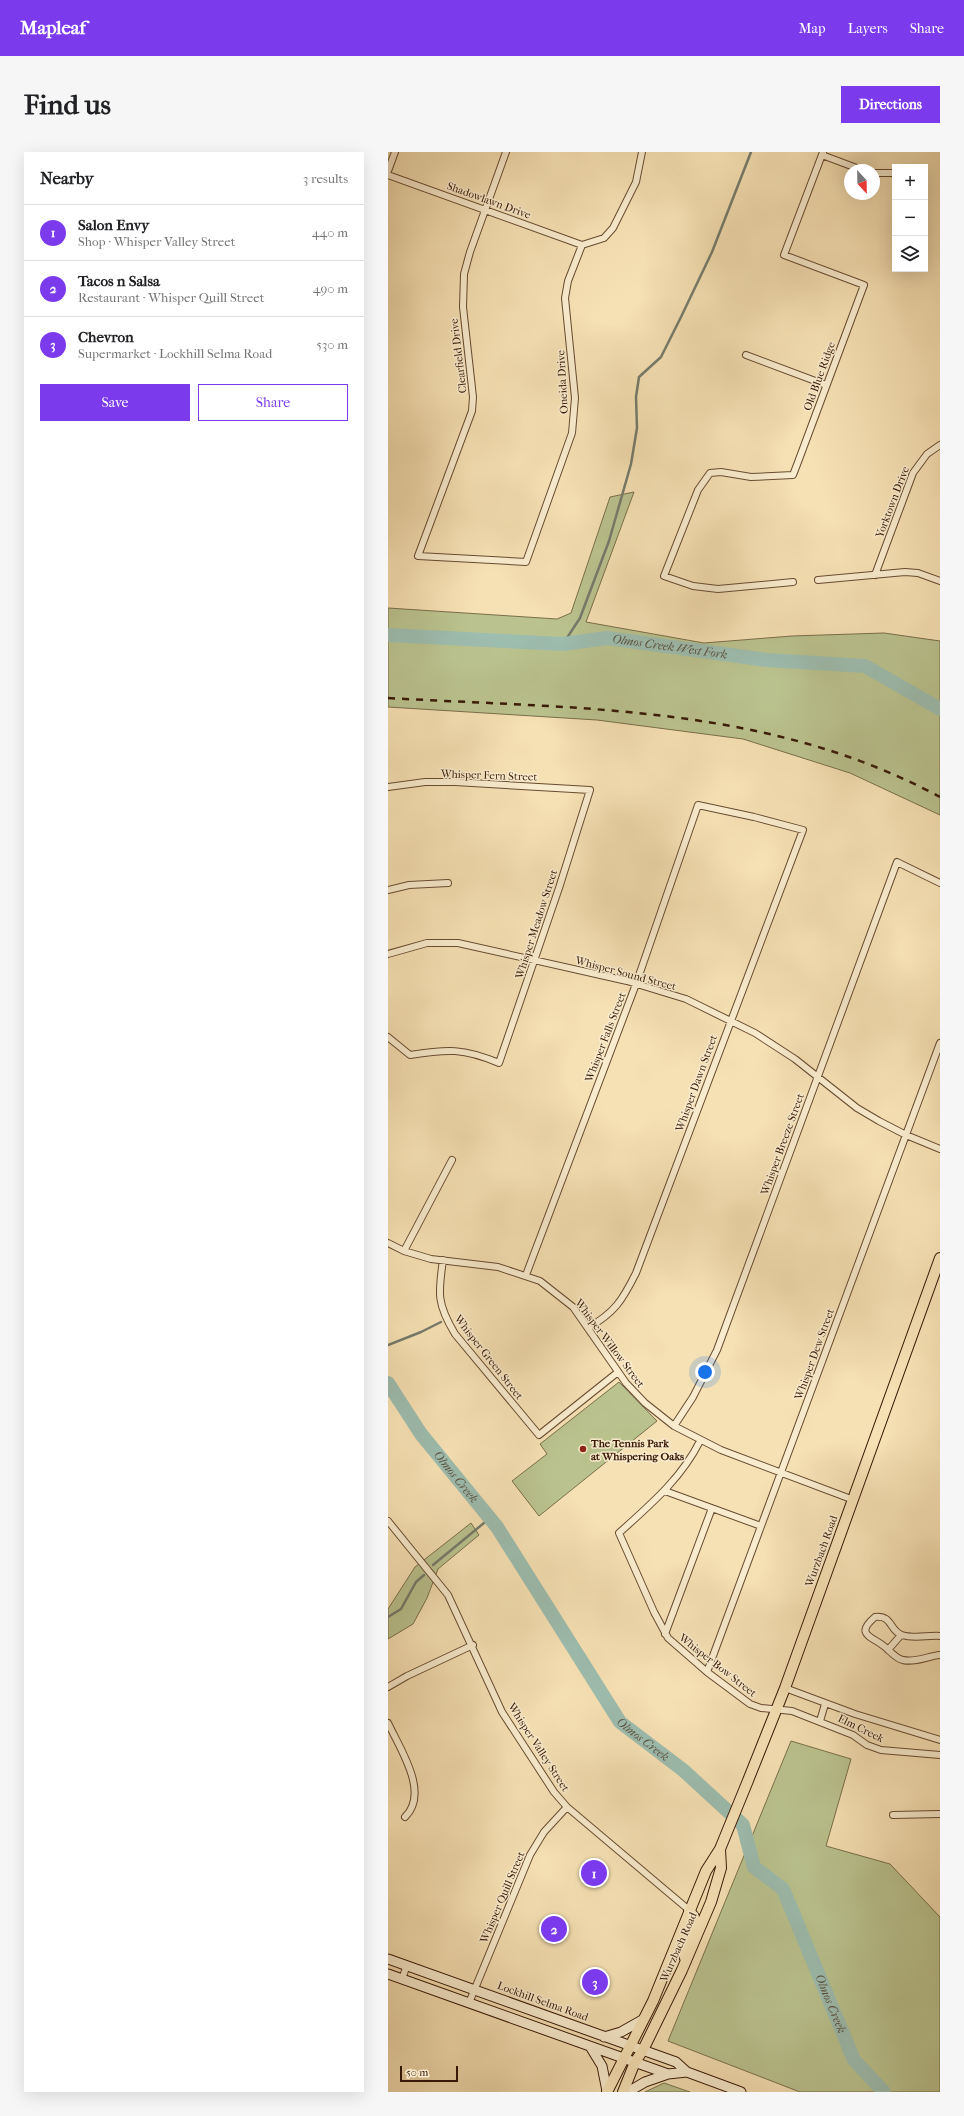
<!DOCTYPE html>
<html lang="en">
<head>
<meta charset="utf-8">
<style>
  :root { --surface:#fff; --page:#f6f6f6; --text:#202124; --muted:#757577; --line:#e0e0e0; --accent:#7c3aed }
  body { margin:0; font-family:"IM FELL French Canon",serif; background:var(--page); color:var(--text) }
  .controls { position:absolute; right:12px; top:12px; display:grid; overflow:hidden; border-radius:0px; box-shadow:0 4px 16px #0002 }
  .controls button { width:36px; height:36px; display:grid; place-items:center; padding:0; border:0; border-bottom:1px solid var(--line); background:var(--surface); color:var(--text); font:20px sans-serif }
  .compass { position:absolute; left:456px; top:12px; width:36px; height:36px; border-radius:50%; background:var(--surface); box-shadow:0 4px 16px #0002; rotate:158deg }
  .scale { position:absolute; left:12px; bottom:10px; width:58px; box-sizing:border-box; padding-left:4px; border:2px solid #391907; border-top:0; font-size:11px; line-height:14px; white-space:nowrap; color:#391907; -webkit-text-stroke:3px #f9ecce; paint-order:stroke }
  .you { position:absolute; left:317px; top:1220px; width:14px; height:14px; margin:-10px; border:3px solid #fff; border-radius:50%; background:#1a73e8; box-shadow:0 0 0 6px #1a73e833 }
  .badge { display:grid; place-items:center; width:26px; height:26px; border-radius:50%; background:var(--accent); color:#fff; font-size:13px; font-weight:700 }
  .pin { position:absolute; translate:-50% -50%; border:2px solid #fff; box-shadow:0 1px 4px #0006 }
  .list { margin:0; padding:0; list-style:none }
  h2 { display:flex; justify-content:space-between; align-items:center; height:52px; margin:0; padding:0 16px; font-size:17px }
  h2 small { font-size:13px; font-weight:400; color:var(--muted) }
  .list li { display:grid; grid-template-columns:26px 1fr auto; gap:12px; align-items:center; box-sizing:border-box; height:56px; padding:0 16px; border-top:1px solid var(--line) }
  .list b { display:block; font-size:15px; white-space:nowrap }
  .list p { margin:0; font-size:13px; white-space:nowrap; color:var(--muted) }
  .list em { font-size:13px; font-style:normal; color:var(--muted) }
  .actions { display:flex; gap:8px; padding:12px 16px }
  .actions a { flex:1; padding:9px 0; border:1px solid var(--accent); border-radius:0px; text-align:center; font-size:14px; color:var(--accent) }
  .actions .main { background:var(--accent); color:#fff }
  .icon { flex:none; width:22px; height:22px; fill:none; stroke:currentColor; stroke-width:2; stroke-linecap:round; stroke-linejoin:round }
  .map { position:relative; flex:none; width:552px; height:1940px; overflow:hidden; border-radius:0px }
  header { display:flex; align-items:center; gap:24px; box-sizing:border-box; height:56px; padding:0 20px; background:var(--accent); color:#fff }
  header strong { font-size:19px }
  nav { display:flex; gap:22px; margin-inline-start:auto; font-size:14px }
  .intro { display:flex; align-items:center; justify-content:space-between; box-sizing:border-box; height:96px; padding:0 24px }
  h1 { margin:0; font-size:28px }
  .button { padding:10px 18px; border-radius:0px; background:var(--accent); color:#fff; font-size:14px; font-weight:700 }
  main { display:flex; gap:24px; padding:0 24px }
  aside { flex:1; background:var(--surface); border-radius:0px; box-shadow:0 4px 16px #0002 }
  .map>svg:first-child { display:block }
  .green { fill:#bac38f; stroke:#7a6e4b }
  .lines { fill:none; stroke-linecap:round; stroke-linejoin:round }
  .stream { stroke:#757b6c; stroke-width:2.5 }
  .river { stroke:#9dbdaf; stroke-width:14 }
  .street-casing { stroke:#684b32; stroke-width:8 }
  .secondary-casing { stroke:#391907; stroke-width:11 }
  .primary-casing { stroke:#391907; stroke-width:12 }
  .street { stroke:#f9ecce; stroke-width:6 }
  .secondary { stroke:#f9ecce; stroke-width:9 }
  .primary { stroke:#f6e1b4; stroke-width:10 }
  .rail { stroke:#391907; stroke-width:2.5; stroke-dasharray:7 7; stroke-linecap:butt }
  .poi-dot { fill:#8f2418; stroke:#f9ecce; stroke-width:1.5 }
  .labels { text-anchor:middle; stroke-width:3; stroke-linejoin:round; paint-order:stroke }
  .street-label { font-size:11px; fill:#391907; stroke:#f9ecce }
  .poi-label { font-size:11px; font-weight:bold; fill:#391907; stroke:#f9ecce; text-anchor:start }
  .water-label { font-size:12px; font-style:italic; fill:#5c5242; stroke:#f9ecce }
</style>
</head>
<body>
<header>
<strong>Mapleaf</strong>
<nav><a>Map</a><a>Layers</a><a>Share</a></nav>
</header>
<div class="intro"><h1>Find us</h1><a class="button">Directions</a></div>
<main>
<aside>
<h2>Nearby<small>3 results</small></h2>
<ul class="list">
<li><span class="badge">1</span><div><b>Salon Envy</b><p>Shop · Whisper Valley Street</p></div><em>440 m</em></li>
<li><span class="badge">2</span><div><b>Tacos n Salsa</b><p>Restaurant · Whisper Quill Street</p></div><em>490 m</em></li>
<li><span class="badge">3</span><div><b>Chevron</b><p>Supermarket · Lockhill Selma Road</p></div><em>530 m</em></li>
</ul>
<div class="actions"><a class="main">Save</a><a>Share</a></div>
</aside>
<div class="map">
<svg width="552" height="1940" viewBox="0 0 552 1940">
  <rect width="100%" height="100%" fill="#f6e1b4"/>
  <filter id="stains"><feTurbulence type="fractalNoise" baseFrequency=".005" numOctaves="4"/><feColorMatrix values="0 0 0 0 .2 0 0 0 0 .09 0 0 0 0 .02 0 0 0 .5 -.17"/></filter>
  <radialGradient id="worn" r=".72"><stop offset=".6" stop-color="#630" stop-opacity="0"/><stop offset="1" stop-color="#630" stop-opacity=".3"/></radialGradient>
  <!-- green -->
  <path class="green" d="M 246,340 L 198,470 L 316,491 L 404,484 L 496,481 L 552,489 L 552,663 L 462,621 L 355,587 L 209,568 L 0,555 L 0,456 L 169,467 L 183,461 L 222,345 Z
    M 231,1230 L 269,1269 L 151,1364 L 124,1329 L 159,1302 L 152,1292 Z
    M 83,1371 L 91,1383 L 50,1417 L 39,1446 L 25,1472 L 0,1487 L 0,1457 L 27,1415 Z
    M 403,1589 L 463,1607 L 438,1694 L 502,1712 L 552,1765 L 552,1940 L 412,1940 L 280,1889 Z
    M 276,1931 L 302,1940 L 257,1940 Z"/>
  <g class="lines">
    <!-- stream -->
    <path class="stream" d="M 175,492 L 192,466 L 221,389 L 243,312 L 249,276 L 248,245 L 251,225 L 273,205 L 293,165 L 324,100 L 363,0
      M 0,1193 L 33,1180 L 53,1170
      M 45,1413 L 102,1366
      M 0,1465 L 13,1457 L 28,1430 L 36,1423"/>
    <!-- river -->
    <g class="river">
      <path id="s1" d="M 0,483 L 175,492 L 219,486 L 379,508 L 477,514 L 552,557"/>
      <path id="s2" d="M 0,1231 L 33,1282 L 109,1375 L 232,1570 L 295,1618 L 355,1673 L 366,1715 L 395,1737 L 466,1908 L 496,1940"/>
    </g>
    <defs>
      <path id="street" d="M 118,0 L 82,100 L 76,122 L 75,155 L 85,245 L 84,259 L 30,404 L 138,410 L 184,281 L 187,246 L 177,146 L 180,129 L 194,93
        M 434,3 L 474,18
        M 0,19 L 7,0
        M 486,21 L 507,21
        M 0,23 L 194,93
        M 194,93 L 216,86 L 225,76 L 248,30 L 254,0
        M 358,203 L 438,233
        M 487,423 L 525,321 L 539,302 L 552,293
        M 430,428 L 517,420 L 530,421 L 552,429
        M 405,430 L 330,437 L 305,434 L 276,424 L 310,338 L 322,321 L 333,320 L 363,325 L 405,323 L 410,310 L 476,133 L 396,103 L 435,0
        M 0,635 L 37,630 L 67,630 L 202,638 L 171,736 L 111,911 C 75,896 60,897 22,903 L 0,885
        M 0,738 L 21,733 L 60,731
        M 0,802 L 39,791 L 70,791 L 239,829 L 298,847 L 367,881 L 407,907 L 469,956 L 491,969 L 518,983 L 552,997
        M 0,1091 L 16,1099 L 43,1107 L 110,1115 L 152,1129 L 185,1155 L 238,1231 L 257,1251 L 286,1274 L 333,1298 L 463,1347
        M 16,1099 L 64,1008
        M 55,1108 C 50,1142 49,1152 67,1182 L 151,1283 L 230,1220
        M 138,1123 L 248,832 L 310,653 L 366,665 L 415,678 L 248,1121 C 234,1149 227,1160 200,1176
        M 286,1274 L 305,1245 L 329,1198 L 509,710 L 552,731
        M 312,1289 C 293,1327 262,1353 231,1381 L 266,1460 L 280,1486 L 319,1520 L 362,1552 L 373,1556 L 404,1559 L 465,1583 L 479,1593 L 493,1598 L 552,1603
        M 277,1339 L 373,1374
        M 0,1369 L 60,1443 L 114,1560 L 166,1640 L 179,1655 L 301,1758
        M 277,1482 L 324,1356
        M 552,1484 C 540,1483 526,1487 514,1483 C 501,1479 505,1463 487,1465 C 466,1483 484,1484 497,1495 C 502,1499 508,1507 515,1508 C 527,1511 540,1504 552,1503
        M 500,1498 L 513,1483
        M 319,1520 L 552,891
        M 0,1535 L 19,1524 L 85,1493
        M 397,1536 L 467,1562 L 552,1588
        M 432,1569 L 437,1552
        M 0,1571 C 12,1597 42,1641 17,1665
        M 505,1663 L 552,1662
        M 14,1827 L 19,1813
        M 81,1851 L 142,1703 L 156,1680 L 179,1655"/>
      <path id="secondary" d="M 0,1807 L 288,1910 L 299,1920 L 353,1940
        M 0,1822 L 280,1922 L 299,1920
        M 216,1885 L 233,1880 L 256,1867
        M 203,1896 L 214,1914 L 219,1939
        M 240,1940 L 257,1930 L 280,1922"/>
      <path id="primary" d="M 298,1809 L 294,1797 L 306,1765 L 301,1758
        M 219,1940 L 265,1849 L 318,1719 L 332,1697 L 359,1631 L 397,1536 L 552,1106
        M 235,1940 L 247,1910 L 255,1898 L 294,1818 L 323,1750 L 333,1716 L 332,1697"/>
    </defs>
    <!-- street casing -->
    <use href="#street" class="street-casing"/>
    <!-- secondary casing -->
    <use href="#secondary" class="secondary-casing"/>
    <!-- primary casing -->
    <use href="#primary" class="primary-casing"/>
    <!-- street -->
    <use href="#street" class="street"/>
    <!-- secondary -->
    <use href="#secondary" class="secondary"/>
    <!-- primary -->
    <use href="#primary" class="primary"/>
    <!-- rail -->
    <path class="rail" d="M 0,546 C 191,557 379,552 552,645"/>
  </g>
  <!-- markers -->
  <circle class="poi-dot" cx="195" cy="1297" r="4"/>
  <g class="labels">
    <!-- street labels -->
    <g class="street-label">
      <text transform="translate(101 48) rotate(20)" y="4">Shadowlawn Drive</text>
      <text transform="translate(70 204) rotate(-97)" y="4">Clearfield Drive</text>
      <text transform="translate(431 224) rotate(-70)" y="4">Old Blue Ridge</text>
      <text transform="translate(174 230) rotate(-93)" y="4">Oneida Drive</text>
      <text transform="translate(504 350) rotate(-69)" y="4">Yorktown Drive</text>
      <text transform="translate(101 623) rotate(2)" y="4">Whisper Fern Street</text>
      <text transform="translate(148 772) rotate(-72)" y="4">Whisper Meadow Street</text>
      <text transform="translate(238 821) rotate(15)" y="4">Whisper Sound Street</text>
      <text transform="translate(217 885) rotate(-69)" y="4">Whisper Falls Street</text>
      <text transform="translate(308 931) rotate(-70)" y="4">Whisper Dawn Street</text>
      <text transform="translate(394 992) rotate(-70)" y="4">Whisper Breeze Street</text>
      <text transform="translate(222 1191) rotate(53)" y="4">Whisper Willow Street</text>
      <text transform="translate(426 1202) rotate(-70)" y="4">Whisper Dew Street</text>
      <text transform="translate(101 1205) rotate(52)" y="4">Whisper Green Street</text>
      <text transform="translate(433 1399) rotate(-70)" y="4">Wurzbach Road</text>
      <text transform="translate(330 1513) rotate(38)" y="4">Whisper Bow Street</text>
      <text transform="translate(473 1576) rotate(26)" y="4">Elm Creek</text>
      <text transform="translate(151 1595) rotate(57)" y="4">Whisper Valley Street</text>
      <text transform="translate(114 1745) rotate(-67)" y="4">Whisper Quill Street</text>
      <text transform="translate(290 1795) rotate(-66)" y="4">Wurzbach Road</text>
      <text transform="translate(155 1849) rotate(20)" y="4">Lockhill Selma Road</text>
    </g>
    <!-- poi labels -->
    <g class="poi-label">
      <text x="203" y="1295">The Tennis Park<tspan x="203" dy="13">at Whispering Oaks</tspan></text>
    </g>
    <!-- water labels -->
    <g class="water-label">
      <text dy="4" stroke="none"><textPath href="#s1" startOffset="283">Olmos Creek West Fork</textPath></text>
      <text dy="4" stroke="none"><textPath href="#s2" startOffset="116">Olmos Creek</textPath></text>
      <text dy="4" stroke="none"><textPath href="#s2" startOffset="440">Olmos Creek</textPath></text>
      <text dy="4" stroke="none"><textPath href="#s2" startOffset="776">Olmos Creek</textPath></text>
    </g>
  </g>
  <rect width="100%" height="100%" filter="url(#stains)"/>
  <rect width="100%" height="100%" fill="url(#worn)"/>
</svg>
<div class="controls">
<button>+</button>
<button>−</button>
<button><svg class="icon" aria-label="layers" viewBox="0 0 24 24"><path d="M12 4l9 5-9 5-9-5zM3 14l9 5 9-5"/></svg></button>
</div>
<svg class="compass" viewBox="-18 -18 36 36"><path d="M0-13l5 13h-10z" fill="#e53935"/><path d="M0 13l5-13h-10z" fill="#757577"/></svg>
<div class="scale">50 m</div>
<div class="you"></div>
<div class="pin badge" style="left:206px;top:1721px">1</div>
<div class="pin badge" style="left:166px;top:1777px">2</div>
<div class="pin badge" style="left:207px;top:1830px">3</div>
</div>
</main>
</body>
</html>
